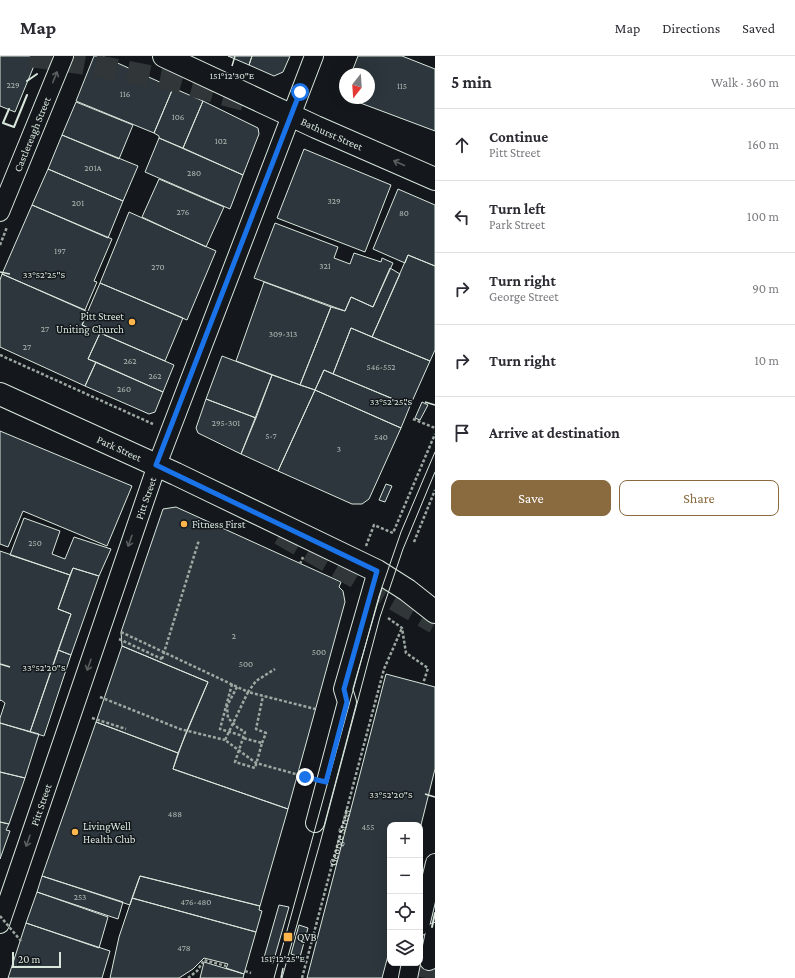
<!DOCTYPE html>
<html lang="en">
<head>
<meta charset="utf-8">
<style>
  :root { --surface:#fff; --page:#f7f7f7; --text:#2b2b33; --muted:#7c7c81; --line:#e1e1e2; --accent:#8a6a3f }
  body { margin:0; font-family:"Crimson Pro",serif; background:var(--page); color:var(--text) }
  .controls { position:absolute; right:12px; bottom:12px; display:grid; overflow:hidden; border-radius:8px; box-shadow:0 4px 16px #0002 }
  .controls button { width:36px; height:36px; display:grid; place-items:center; padding:0; border:0; border-bottom:1px solid var(--line); background:var(--surface); color:var(--text); font:20px sans-serif }
  .compass { position:absolute; left:339px; top:12px; width:36px; height:36px; border-radius:50%; background:var(--surface); box-shadow:0 4px 16px #0002; rotate:197deg }
  .scale { position:absolute; left:12px; bottom:10px; width:49px; box-sizing:border-box; padding-left:4px; border:2px solid #d8e6dc; border-top:0; font-size:11px; line-height:14px; white-space:nowrap; color:#d8e6dc; -webkit-text-stroke:3px #14181c; paint-order:stroke }
  .stop { position:absolute; width:12px; height:12px; margin:-9px; border:3px solid #1a73e8; border-radius:50%; background:#fff }
  .stop.end { background:#1a73e8; border-color:#fff; box-shadow:0 1px 4px #0008 }
  .list { margin:0; padding:0; list-style:none }
  h2 { display:flex; justify-content:space-between; align-items:center; height:52px; margin:0; padding:0 16px; font-size:17px }
  h2 small { font-size:13px; font-weight:400; color:var(--muted) }
  .list li { display:grid; grid-template-columns:26px 1fr auto; gap:12px; align-items:center; box-sizing:border-box; height:72px; padding:0 16px; border-top:1px solid var(--line) }
  .list b { display:block; font-size:15px; white-space:nowrap }
  .list p { margin:0; font-size:13px; white-space:nowrap; color:var(--muted) }
  .list em { font-size:13px; font-style:normal; color:var(--muted) }
  .actions { display:flex; gap:8px; padding:12px 16px }
  .actions a { flex:1; padding:9px 0; border:1px solid var(--accent); border-radius:8px; text-align:center; font-size:14px; color:var(--accent) }
  .actions .main { background:var(--accent); color:#fff }
  .icon { flex:none; width:22px; height:22px; fill:none; stroke:currentColor; stroke-width:2; stroke-linecap:round; stroke-linejoin:round }
  .map { position:relative; flex:none; width:435px; height:922px; overflow:hidden }
  header { display:flex; align-items:center; gap:24px; box-sizing:border-box; height:56px; padding:0 20px; background:var(--surface); border-bottom:1px solid var(--line) }
  header strong { font-size:19px }
  nav { display:flex; gap:22px; margin-inline-start:auto; font-size:14px }
  main { display:flex }
  aside { flex:1; background:var(--surface) }
  .map>svg:first-child { display:block }
  .building { fill:#2c363c; stroke:#d8e6dc }
  .lines { fill:none; stroke-linecap:round; stroke-linejoin:round }
  .minor-tunnel { stroke:#313739; stroke-width:18; stroke-dasharray:18 9; stroke-linecap:butt }
  .highway-tunnel { stroke:#313739; stroke-width:22; stroke-dasharray:22 11; stroke-linecap:butt }
  .minor-casing { stroke:#d8e6dc; stroke-width:20 }
  .major-casing { stroke:#d8e6dc; stroke-width:24 }
  .path { stroke:#9da8a2; stroke-width:2.5; stroke-dasharray:3 2; stroke-linecap:butt }
  .minor { stroke:#14181c; stroke-width:18 }
  .major { stroke:#14181c; stroke-width:22 }
  .tram { stroke:#d8e6dc; stroke-width:1 }
  .path-bridge { stroke:#9da8a2; stroke-width:2.5; stroke-dasharray:3 2; stroke-linecap:butt }
  .wall { stroke:#d8e6dc; stroke-width:2 }
  .oneway { stroke:#59605f }
  .route { stroke:#1a73e8; stroke-width:5 }
  .ticks { fill:none; stroke:#d8e6dc; stroke-width:1.5 }
  .poi-dot { fill:#ffb74d; stroke:#14181c; stroke-width:1.5 }
  .labels { text-anchor:middle; stroke-width:3; stroke-linejoin:round; paint-order:stroke }
  .number-label { font-size:9px; fill:#adbab4 }
  .street-label { font-size:11px; fill:#d8e6dc; stroke:#14181c }
  .poi-label { font-size:11px; fill:#d8e6dc; stroke:#14181c; text-anchor:start }
  .ticks-label { font-size:10px; text-anchor:middle; fill:#d8e6dc; stroke:#14181c; stroke-width:3; stroke-linejoin:round; paint-order:stroke }
</style>
</head>
<body>
<header>
<strong>Map</strong>
<nav><a>Map</a><a>Directions</a><a>Saved</a></nav>
</header>
<main>
<div class="map">
<svg width="435" height="922" viewBox="0 0 435 922">
  <rect width="100%" height="100%" fill="#14181c"/>
  <!-- building -->
  <path class="building" d="M 0,0 L 38,0 L 15,56 L 0,50 Z
    M 94,0 L 102,0 L 173,32 L 154,77 L 76,45 Z
    M 228,0 L 252,0 L 249,9 Z
    M 252,0 L 290,0 L 283,16 L 274,20 L 249,9 Z
    M 358,0 L 402,0 L 435,13 L 435,75 L 347,42 L 369,42 L 369,18 L 351,18 Z
    M 173,32 L 203,45 L 183,92 L 159,82 L 159,80 L 154,77 Z
    M 203,45 L 258,72 L 259,78 L 243,119 L 183,92 Z
    M 76,46 L 133,69 L 119,103 L 62,79 Z
    M 62,79 L 138,110 L 123,145 L 48,113 Z
    M 159,82 L 243,119 L 230,153 L 145,116 Z
    M 304,93 L 391,129 L 365,196 L 277,162 Z
    M 48,113 L 123,145 L 108,182 L 32,149 Z
    M 159,123 L 224,151 L 206,191 L 142,161 Z
    M 398,133 L 435,149 L 435,210 L 408,199 L 405,207 L 373,193 Z
    M 32,149 L 112,183 L 94,225 L 97,226 L 85,254 L 2,218 Z
    M 129,156 L 216,195 L 187,264 L 100,227 Z
    M 275,167 L 338,191 L 334,202 L 350,208 L 354,197 L 381,206 L 382,202 L 393,207 L 373,251 L 351,241 L 345,255 L 254,222 Z
    M 408,199 L 435,210 L 435,294 L 430,305 L 372,281 Z
    M 390,212 L 400,218 L 372,281 L 351,272 L 333,318 L 324,314 L 315,334 L 300,329 L 331,251 L 345,255 L 351,241 L 373,251 Z
    M 2,218 L 88,256 L 82,269 L 100,277 L 88,303 L 96,306 L 85,330 L 0,291 L 0,224 Z
    M 264,226 L 331,251 L 300,329 L 236,305 Z
    M 100,227 L 183,262 L 165,305 L 82,269 Z
    M 351,272 L 430,305 L 410,350 L 333,318 Z
    M 100,277 L 174,309 L 163,336 L 88,303 Z
    M 222,300 L 272,319 L 256,362 L 206,343 Z
    M 96,306 L 163,336 L 155,356 L 149,358 L 85,330 Z
    M 324,314 L 410,350 L 401,372 L 315,334 Z
    M 272,319 L 315,334 L 278,415 L 241,398 Z
    M 315,334 L 401,372 L 369,443 L 362,448 L 352,448 L 278,415 Z
    M 206,343 L 256,362 L 241,398 L 198,377 L 196,372 Z
    M 422,346 L 428,349 L 420,364 L 415,362 Z
    M 0,375 L 132,430 L 107,490 L 23,455 L 8,491 L 0,488 Z
    M 386,428 L 392,430 L 385,446 L 379,444 Z
    M 176,451 L 341,526 L 339,531 L 343,535 L 345,546 L 288,753 L 173,713 L 185,679 L 208,626 L 122,590 L 121,576 L 163,453 Z
    M 24,462 L 60,475 L 52,498 L 65,503 L 74,481 L 111,493 L 99,520 L 73,512 L 70,519 L 10,499 Z
    M 0,495 L 70,519 L 58,553 L 71,558 L 30,676 L 0,667 L 0,662 L 5,647 L 1,644 L 0,645 Z
    M 73,512 L 99,520 L 71,599 L 58,594 L 71,558 L 58,553 Z
    M 122,590 L 208,626 L 178,697 L 96,666 Z
    M 58,594 L 71,599 L 44,680 L 30,676 Z
    M 386,618 L 435,631 L 435,713 L 420,773 L 420,769 L 390,769 L 390,892 L 382,922 L 307,922 Z
    M 96,666 L 178,697 L 173,713 L 288,753 L 260,850 L 140,820 L 130,849 L 42,820 Z
    M 0,667 L 39,678 L 25,722 L 0,716 Z
    M 0,716 L 25,722 L 9,768 L 0,766 Z
    M 0,766 L 9,768 L 6,774 L 10,775 L 0,803 Z
    M 42,820 L 123,846 L 118,863 L 37,836 Z
    M 140,820 L 260,850 L 259,854 L 262,855 L 256,876 L 132,842 Z
    M 37,836 L 108,861 L 99,892 L 26,867 Z
    M 132,842 L 256,876 L 244,918 L 226,912 L 228,908 L 204,902 L 193,913 L 179,922 L 110,922 L 119,881 Z
    M 279,849 L 289,851 L 273,907 L 263,905 Z
    M 26,867 L 110,895 L 102,922 L 8,922 Z
    M 299,869 L 308,872 L 300,901 L 291,898 Z
    M 204,906 L 244,918 L 243,922 L 200,922 Z"/>
  <g class="lines">
    <!-- minor-tunnel -->
    <path class="minor-tunnel" d="M 426,922 L 429,905"/>
    <!-- highway-tunnel -->
    <path class="highway-tunnel" d="M 30,0 L 80,7 L 171,24 L 244,44
      M 280,478 L 435,567"/>
    <defs>
      <g id="minor">
        <path id="s2" d="M 0,156 L 64,0"/>
        <path d="M 315,767 L 347,646 L 343,633 L 377,515"/>
        <path id="s3" d="M 0,868 L 157,409 L 314,0"/>
        <path d="M 420,870 L 435,807"/>
        <path d="M 429,905 L 435,876"/>
        <path d="M 408,922 L 411,907"/>
      </g>
      <g id="major">
        <path id="s4" d="M 164,0 L 316,71 L 435,123"/>
        <path id="s5" d="M 0,338 L 176,418 L 377,515 L 407,534 L 435,556"/>
      </g>
    </defs>
    <!-- minor casing -->
    <use href="#minor" class="minor-casing"/>
    <!-- major casing -->
    <use href="#major" class="major-casing"/>
    <!-- path -->
    <g class="path">
      <path d="M 0,189 L 7,171"/>
      <path d="M 0,299 L 153,368"/>
      <path d="M 413,363 L 435,372"/>
      <path d="M 414,486 L 435,434"/>
      <path d="M 366,490 L 374,469 L 393,477 L 435,378"/>
      <path d="M 300,508 L 303,501"/>
      <path d="M 388,562 L 402,572 L 406,597 L 428,612 L 423,628"/>
      <path d="M 121,576 L 248,636 L 256,625 L 275,613"/>
      <path d="M 119,583 L 162,603"/>
      <path d="M 162,603 L 199,484"/>
      <path d="M 232,628 L 220,673 L 243,680"/>
      <path d="M 237,631 L 227,650 L 228,662 L 238,672 L 245,676 L 235,706 L 255,712 L 262,687 L 243,682"/>
      <path d="M 100,641 L 180,673 L 225,684"/>
      <path d="M 92,662 L 126,673"/>
      <path d="M 262,687 L 266,677 L 256,673 L 263,640"/>
      <path d="M 310,722 L 256,707 L 225,684 L 248,636 L 315,653"/>
      <path d="M 245,915 L 251,917"/>
      <path d="M 188,922 L 197,915 L 204,904 L 226,910"/>
      <path id="s1" d="M 302,922 L 384,613 L 402,572"/>
    </g>
    <!-- minor -->
    <use href="#minor" class="minor"/>
    <!-- major -->
    <use href="#major" class="major"/>
    <!-- tram -->
    <path class="tram" d="M 274,922 L 379,540 L 401,476 L 435,396
      M 282,922 L 320,787 L 380,561 L 403,493 L 435,416"/>
    <!-- path-bridge -->
    <path class="path-bridge" d="M 0,860 L 21,885"/>
    <!-- wall -->
    <path class="wall" d="M 27,25 L 37,18
      M 9,53 L 3,67 L 14,71 L 27,39
      M 432,871 L 435,857"/>
  </g>
  <!-- one-way arrows -->
  <defs><path id="oneway-shaft" d="M-6 0H5M1.5-3L5.5 0L1.5 3" fill="none" stroke-width="1.6" stroke-linecap="round" stroke-linejoin="round"/></defs>
  <g class="oneway">
    <use href="#oneway-shaft" transform="translate(55 21) rotate(-68)"/>
    <use href="#oneway-shaft" transform="translate(399 107) rotate(-156)"/>
    <use href="#oneway-shaft" transform="translate(130 485) rotate(109)"/>
    <use href="#oneway-shaft" transform="translate(89 609) rotate(109)"/>
    <use href="#oneway-shaft" transform="translate(28 785) rotate(109)"/>
  </g>
  <g class="lines">
    <!-- route -->
    <path class="route" d="M 300,36 L 156,409 L 377,515 L 344,633 L 347,646 L 326,726 L 305,721"/>
  </g>
  <!-- ticks -->
  <path class="ticks" d="M 232,10 L 235,0M 0,216 L 10,218M 425,346 L 435,349M 0,608 L 10,611M 425,738 L 435,741M 281,922 L 283,912"/>
  <!-- markers -->
  <g class="poi-dot">
    <circle cx="132" cy="266" r="4"/>
    <circle cx="184" cy="468" r="4"/>
    <circle cx="75" cy="776" r="4"/>
    <rect x="283" y="876" width="10" height="10" rx="2"/>
  </g>
  <g class="labels">
    <!-- number labels -->
    <g class="number-label">
      <text x="13" y="32">229</text>
      <text x="402" y="33">115</text>
      <text x="125" y="41">116</text>
      <text x="178" y="64">106</text>
      <text x="221" y="88">102</text>
      <text x="93" y="115">201A</text>
      <text x="194" y="120">280</text>
      <text x="334" y="148">329</text>
      <text x="78" y="150">201</text>
      <text x="183" y="159">276</text>
      <text x="404" y="160">80</text>
      <text x="60" y="198">197</text>
      <text x="325" y="213">321</text>
      <text x="158" y="214">270</text>
      <text x="45" y="276">27</text>
      <text x="283" y="281">309-313</text>
      <text x="27" y="294">27</text>
      <text x="130" y="308">262</text>
      <text x="381" y="314">546-552</text>
      <text x="155" y="323">262</text>
      <text x="124" y="336">260</text>
      <text x="226" y="370">295-301</text>
      <text x="271" y="383">5-7</text>
      <text x="381" y="384">540</text>
      <text x="339" y="396">3</text>
      <text x="35" y="490">250</text>
      <text x="234" y="583">2</text>
      <text x="319" y="599">500</text>
      <text x="246" y="611">500</text>
      <text x="175" y="761">488</text>
      <text x="368" y="774">455</text>
      <text x="80" y="844">253</text>
      <text x="196" y="849">476-480</text>
      <text x="184" y="895">478</text>
    </g>
    <!-- street labels -->
    <g class="street-label">
      <text dy="4" stroke="none"><textPath href="#s4" startOffset="185">Bathurst Street</textPath></text>
      <text dy="4" stroke="none"><textPath href="#s2" startOffset="84">Castlereagh Street</textPath></text>
      <text dy="4" stroke="none"><textPath href="#s5" startOffset="131">Park Street</textPath></text>
      <text dy="4" stroke="none"><textPath href="#s3" startOffset="450">Pitt Street</textPath></text>
      <text dy="4" stroke="none"><textPath href="#s3" startOffset="126">Pitt Street</textPath></text>
      <text dy="4" stroke="none"><textPath href="#s1" startOffset="146">George Street</textPath></text>
    </g>
    <!-- poi labels -->
    <g class="poi-label">
      <text x="124" y="264" text-anchor="end">Pitt Street<tspan x="124" dy="13">Uniting Church</tspan></text>
      <text x="192" y="472">Fitness First</text>
      <text x="83" y="774">LivingWell<tspan x="83" dy="13">Health Club</tspan></text>
      <text x="297" y="885">QVB</text>
    </g>
  </g>
  <g class="ticks-label">
    <text x="232" y="23">151°12'30"E</text>
    <text x="44" y="222">33°52'25"S</text>
    <text x="391" y="349">33°52'25"S</text>
    <text x="44" y="615">33°52'20"S</text>
    <text x="391" y="742">33°52'20"S</text>
    <text x="283" y="906">151°12'25"E</text>
  </g>
</svg>
<div class="controls">
<button>+</button>
<button>−</button>
<button><svg class="icon" aria-label="locate" viewBox="0 0 24 24"><circle cx="12" cy="12" r="6"/><path d="M12 2v4M12 18v4M2 12h4M18 12h4"/></svg></button>
<button><svg class="icon" aria-label="layers" viewBox="0 0 24 24"><path d="M12 4l9 5-9 5-9-5zM3 14l9 5 9-5"/></svg></button>
</div>
<svg class="compass" viewBox="-18 -18 36 36"><path d="M0-13l5 13h-10z" fill="#e53935"/><path d="M0 13l5-13h-10z" fill="#7c7c81"/></svg>
<div class="scale">20 m</div>
<div class="stop" style="left:300px;top:36px"></div>
<div class="stop end" style="left:305px;top:721px"></div>
</div>
<aside>
<h2>5 min<small>Walk · 360 m</small></h2>
<ul class="list">
<li><svg class="icon" aria-label="ahead" viewBox="0 0 24 24"><path d="M12 20V5M6 11l6-6 6 6"/></svg><div><b>Continue</b><p>Pitt Street</p></div><em>160 m</em></li>
<li><svg class="icon" aria-label="left" viewBox="0 0 24 24"><path d="M17 20v-9H6M10 6l-5 5 5 5"/></svg><div><b>Turn left</b><p>Park Street</p></div><em>100 m</em></li>
<li><svg class="icon" aria-label="right" viewBox="0 0 24 24"><path d="M7 20v-9h11M14 6l5 5-5 5"/></svg><div><b>Turn right</b><p>George Street</p></div><em>90 m</em></li>
<li><svg class="icon" aria-label="right" viewBox="0 0 24 24"><path d="M7 20v-9h11M14 6l5 5-5 5"/></svg><div><b>Turn right</b></div><em>10 m</em></li>
<li><svg class="icon" aria-label="arrive" viewBox="0 0 24 24"><path d="M6 21V4h12l-3 4 3 4H6"/></svg><div><b>Arrive at destination</b></div></li>
</ul>
<div class="actions"><a class="main">Save</a><a>Share</a></div>
</aside>
</main>
</body>
</html>
